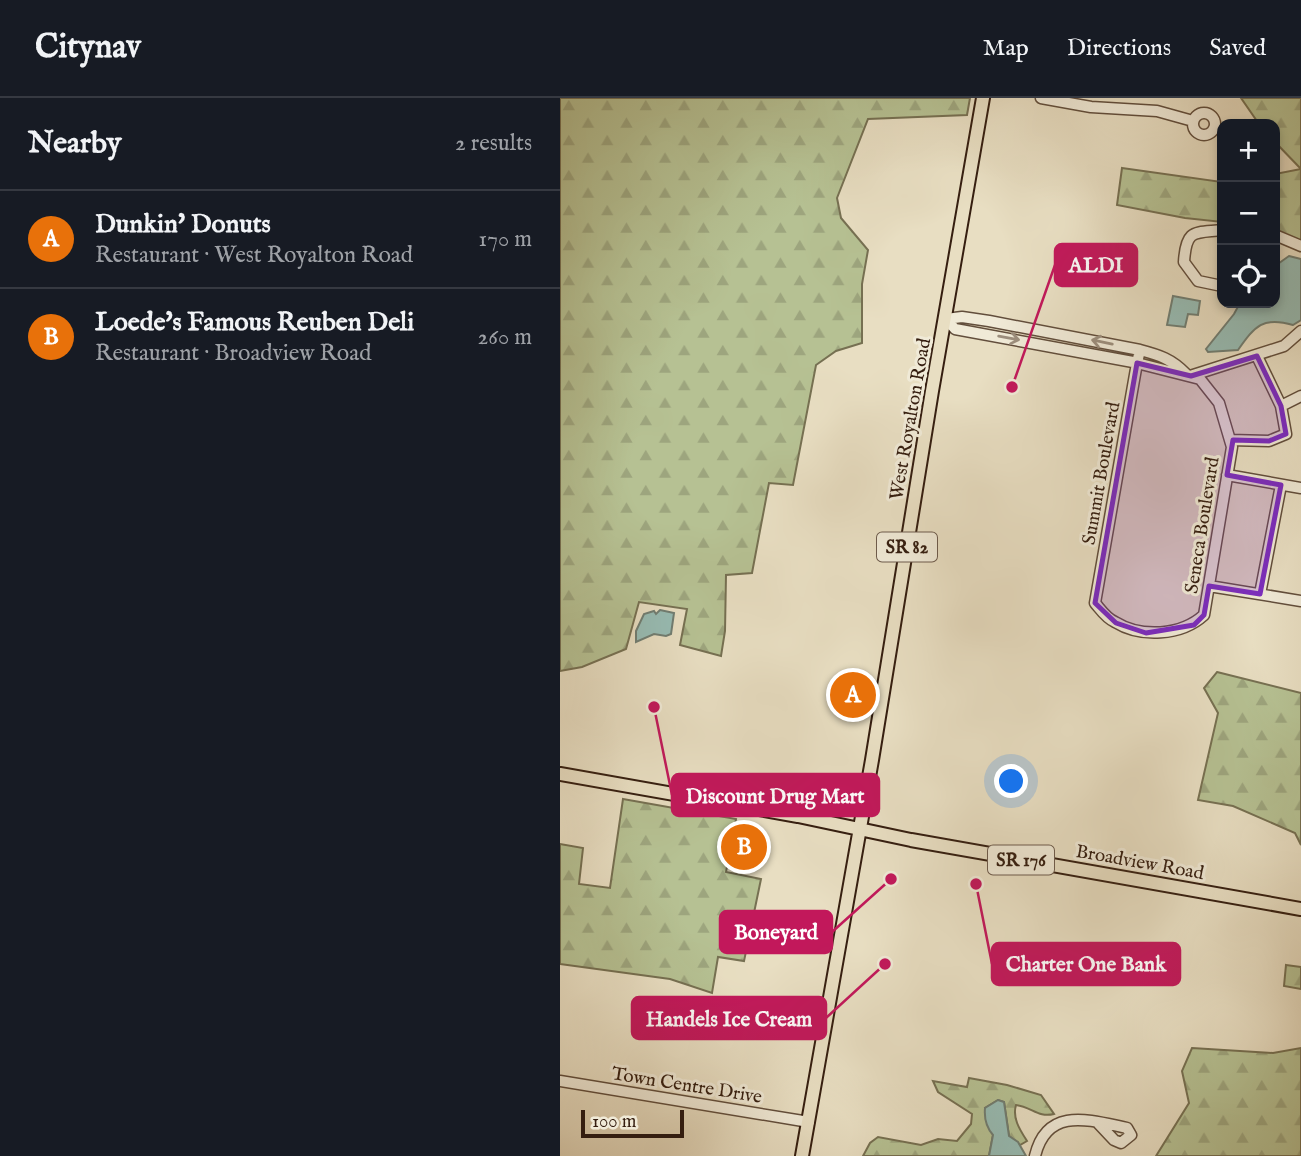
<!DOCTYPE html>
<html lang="en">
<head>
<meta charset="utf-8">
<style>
  :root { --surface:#171b24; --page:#242831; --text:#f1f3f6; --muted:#9ea1a6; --line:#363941; --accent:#8c9099 }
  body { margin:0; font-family:"IM FELL English",serif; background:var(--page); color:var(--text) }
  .controls { position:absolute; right:21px; top:21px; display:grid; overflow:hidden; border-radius:14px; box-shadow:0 4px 10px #0003 }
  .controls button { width:63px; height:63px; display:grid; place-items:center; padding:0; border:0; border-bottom:2px solid var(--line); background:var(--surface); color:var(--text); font:35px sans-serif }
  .scale { position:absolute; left:21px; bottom:18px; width:103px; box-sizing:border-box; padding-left:7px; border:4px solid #351e10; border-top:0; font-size:19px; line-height:24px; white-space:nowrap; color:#351e10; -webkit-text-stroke:5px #f0ead7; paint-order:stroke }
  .you { position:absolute; left:452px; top:684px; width:24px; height:24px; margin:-18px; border:5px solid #fff; border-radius:50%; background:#1a73e8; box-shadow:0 0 0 10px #1a73e833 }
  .badge { display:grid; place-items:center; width:46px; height:46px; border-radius:50%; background:var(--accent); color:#fff; font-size:23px; font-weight:700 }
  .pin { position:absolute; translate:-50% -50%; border:4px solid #fff; box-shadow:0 2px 7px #0006 }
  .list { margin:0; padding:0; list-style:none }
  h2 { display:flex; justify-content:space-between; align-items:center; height:91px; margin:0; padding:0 28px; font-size:30px }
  h2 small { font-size:23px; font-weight:400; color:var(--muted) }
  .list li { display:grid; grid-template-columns:46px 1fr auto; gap:21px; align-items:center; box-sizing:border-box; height:98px; padding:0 28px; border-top:2px solid var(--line) }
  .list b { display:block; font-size:26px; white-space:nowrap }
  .list p { margin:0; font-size:23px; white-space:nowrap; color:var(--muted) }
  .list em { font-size:23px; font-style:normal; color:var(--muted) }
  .icon { flex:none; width:38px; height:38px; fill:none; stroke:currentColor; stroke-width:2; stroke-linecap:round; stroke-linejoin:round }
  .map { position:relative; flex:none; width:741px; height:1058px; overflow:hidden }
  header { display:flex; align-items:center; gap:42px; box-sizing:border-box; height:98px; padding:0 35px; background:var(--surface); border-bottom:2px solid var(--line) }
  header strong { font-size:33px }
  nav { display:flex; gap:38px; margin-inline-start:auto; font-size:24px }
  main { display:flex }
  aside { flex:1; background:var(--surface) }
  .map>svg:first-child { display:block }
  .forest { fill:url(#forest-firs); stroke:#767052; stroke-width:2 }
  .water { fill:#97bcb4; stroke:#707d72; stroke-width:2 }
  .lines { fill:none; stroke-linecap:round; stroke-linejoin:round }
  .minor-casing { stroke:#624e3c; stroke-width:13 }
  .major-casing { stroke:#351e10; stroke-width:16 }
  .minor { stroke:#f0ead7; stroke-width:10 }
  .major { stroke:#e8dec2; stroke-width:12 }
  .oneway { stroke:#9c8e7d }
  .marked { fill:#7b2cbf; fill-opacity:0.2; stroke:#7b2cbf; stroke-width:5; stroke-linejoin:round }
  .labels { text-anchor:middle; stroke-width:6; stroke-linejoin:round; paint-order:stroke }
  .shield { fill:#f0ead7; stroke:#6d5b4c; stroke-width:2 }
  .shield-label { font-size:18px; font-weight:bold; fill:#351e10 }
  .street-label { font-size:19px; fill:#351e10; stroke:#f0ead7 }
  .leader { fill:none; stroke:#c2185b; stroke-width:2.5 }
  .callout-dot { fill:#c2185b; stroke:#f0ead7; stroke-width:2.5 }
  .callout { fill:#c2185b; stroke:#c2185b; stroke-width:2.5 }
  .callout-label { font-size:21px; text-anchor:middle; font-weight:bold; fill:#fff }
</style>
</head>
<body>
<header>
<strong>Citynav</strong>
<nav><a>Map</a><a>Directions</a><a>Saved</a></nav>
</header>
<main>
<aside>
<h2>Nearby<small>2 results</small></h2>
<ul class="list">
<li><span class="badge" style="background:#e8710a">A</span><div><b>Dunkin' Donuts</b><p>Restaurant · West Royalton Road</p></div><em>170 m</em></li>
<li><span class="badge" style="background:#e8710a">B</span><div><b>Loede's Famous Reuben Deli</b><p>Restaurant · Broadview Road</p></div><em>260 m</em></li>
</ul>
</aside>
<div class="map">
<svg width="741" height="1058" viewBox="0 0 741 1058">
  <defs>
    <pattern id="forest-firs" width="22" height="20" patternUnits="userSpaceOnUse" patternTransform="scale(1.75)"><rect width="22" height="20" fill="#b6c193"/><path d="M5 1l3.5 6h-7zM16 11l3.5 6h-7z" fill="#9da57e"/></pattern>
  </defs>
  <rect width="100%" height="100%" fill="#e8dec2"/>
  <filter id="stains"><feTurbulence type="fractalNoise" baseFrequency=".00286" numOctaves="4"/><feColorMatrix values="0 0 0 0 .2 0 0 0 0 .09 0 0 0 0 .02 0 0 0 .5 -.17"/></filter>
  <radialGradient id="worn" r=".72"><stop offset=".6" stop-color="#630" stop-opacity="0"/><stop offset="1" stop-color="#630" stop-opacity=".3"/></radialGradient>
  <!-- forest -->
  <path class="forest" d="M 0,0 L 410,0 L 407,17 L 308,21 L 277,100 L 281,120 L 308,152 L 302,186 L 302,245 L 276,253 L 256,267 L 233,387 L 209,385 L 192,475 L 166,477 L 165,533 L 161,558 L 120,547 L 127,511 L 79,504 L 66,551 L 22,569 L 0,573 Z
    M 681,0 L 741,0 L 741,146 L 715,133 L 715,76 L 741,71 L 715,44 L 715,26 L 699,26 Z
    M 562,70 L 662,84 L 662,124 L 625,120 L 557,107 Z
    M 657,574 L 741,595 L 741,747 L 735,735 L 673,708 L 638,702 L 658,615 L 644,590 Z
    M 63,701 L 176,721 L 166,774 L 201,781 L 184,863 L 158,859 L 152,895 L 110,881 L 0,866 L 0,746 L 23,750 L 19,786 L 50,790 Z
    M 726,867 L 741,869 L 741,891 L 724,888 Z
    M 632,950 L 713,955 L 741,950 L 741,1058 L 596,1058 L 629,1005 L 622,973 Z
    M 409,980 L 447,987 L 481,997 L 494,1016 C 478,1020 472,1009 456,1007 C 452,1020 460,1032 467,1043 L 460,1047 L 449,1038 L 444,1004 L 438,1002 L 425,1010 L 433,1037 L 429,1058 L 303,1058 L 310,1045 L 318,1039 L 361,1047 L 378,1041 L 397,1043 L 411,1026 L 412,1016 L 378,994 L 373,983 L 407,989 Z"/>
  <!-- water -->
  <path class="water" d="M 729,158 L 741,161 L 741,222 L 733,227 C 703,218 695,228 678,252 L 648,254 L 646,251 L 674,216 L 680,205 L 715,205 L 715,168 Z
    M 613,198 L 640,203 L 638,217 L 628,216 L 625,229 L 607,227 Z
    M 100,512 L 114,515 L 111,536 L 106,538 L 94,536 L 76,544 L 76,533 L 84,516 L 94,513 L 96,516 Z
    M 438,1002 L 444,1004 L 449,1038 L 458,1044 L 466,1058 L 429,1058 L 433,1037 C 426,1029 424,1021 425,1010 Z"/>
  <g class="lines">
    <defs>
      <path id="minor" d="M 481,0 L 531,9 L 597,13 L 633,23
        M633 26a11 11 0 1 1 22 0a11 11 0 1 1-22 0Z
        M 662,132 C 635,135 626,130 624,164 L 638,183 L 662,188
        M 715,137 L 741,148
        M 386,221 L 395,231 L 573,264 L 640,281 L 659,305 L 672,349 L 644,517 C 621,538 581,540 555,524 C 546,520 541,512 535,505 L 577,265 L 580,252
        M 386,221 L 402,219 L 429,223 L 580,252 C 599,257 612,261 626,276
        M 630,278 L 724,248 L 741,233
        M 721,308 L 741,298
        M 670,342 L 709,343 L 726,336 L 721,308 L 697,258
        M 667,377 L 741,390
        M 649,488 L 741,503
        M 700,496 L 721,387
        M 0,983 L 249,1024
        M 475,1058 C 487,1008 529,1022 567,1030 L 571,1037 L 561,1045 L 554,1042 L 538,1025"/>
      <path id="major" d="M 0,676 L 238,718 L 351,742 L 741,811
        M 242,1058 L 312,662 L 372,293 L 423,0"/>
    </defs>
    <!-- minor casing -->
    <use href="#minor" class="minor-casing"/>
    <!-- major casing -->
    <use href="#major" class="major-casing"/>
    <!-- minor -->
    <use href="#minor" class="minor"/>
    <!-- major -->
    <use href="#major" class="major"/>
  </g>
  <!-- one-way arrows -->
  <defs><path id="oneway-shaft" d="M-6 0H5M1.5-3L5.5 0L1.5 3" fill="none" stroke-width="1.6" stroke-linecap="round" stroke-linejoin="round" transform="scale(1.75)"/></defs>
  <g class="oneway">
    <use href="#oneway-shaft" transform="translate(449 240) rotate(10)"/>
    <use href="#oneway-shaft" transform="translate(542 244) rotate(-168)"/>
  </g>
  <!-- marked area -->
  <path class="marked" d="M 697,258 L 721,308 L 726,336 L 709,343 L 673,342 L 667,377 L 721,387 L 700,496 L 649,488 L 644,517 L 634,527 L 586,535 L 556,525 L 535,505 L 577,265 L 631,278 Z"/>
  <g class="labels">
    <!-- shield labels -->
    <g class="shield">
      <rect x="317" y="434.5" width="60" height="29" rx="5"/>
      <rect x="428" y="747.5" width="66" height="29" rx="5"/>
    </g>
    <g class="shield-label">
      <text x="347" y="455">SR 82</text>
      <text x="461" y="768">SR 176</text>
    </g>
    <!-- street labels -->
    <g class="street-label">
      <text transform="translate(349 321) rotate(-80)" y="7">West Royalton Road</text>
      <text transform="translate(540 375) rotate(-80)" y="7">Summit Boulevard</text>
      <text transform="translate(641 427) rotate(-81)" y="7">Seneca Boulevard</text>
      <text transform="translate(580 763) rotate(10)" y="7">Broadview Road</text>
      <text transform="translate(127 986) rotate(9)" y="7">Town Centre Drive</text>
    </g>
  </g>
  <!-- callouts -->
  <path class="leader" d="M452 289L495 167M94 609L112 697M331 781L272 834M416 786L432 866M325 866L266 920"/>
  <g class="callout-dot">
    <circle cx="452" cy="289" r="7"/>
    <circle cx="94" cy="609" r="7"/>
    <circle cx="331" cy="781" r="7"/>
    <circle cx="416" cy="786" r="7"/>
    <circle cx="325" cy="866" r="7"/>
  </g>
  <g class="callout">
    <rect x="495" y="146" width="82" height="42" rx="7"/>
    <rect x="112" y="676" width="207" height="42" rx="7"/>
    <rect x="160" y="813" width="112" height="42" rx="7"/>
    <rect x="432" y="845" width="188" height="42" rx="7"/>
    <rect x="72" y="899" width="194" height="42" rx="7"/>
  </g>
  <g class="callout-label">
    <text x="536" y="174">ALDI</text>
    <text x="215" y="705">Discount Drug Mart</text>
    <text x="216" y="841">Boneyard</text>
    <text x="526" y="873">Charter One Bank</text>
    <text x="169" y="928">Handels Ice Cream</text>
  </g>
  <rect width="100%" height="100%" filter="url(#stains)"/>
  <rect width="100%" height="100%" fill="url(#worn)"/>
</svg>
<div class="controls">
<button>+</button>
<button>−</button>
<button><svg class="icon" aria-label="locate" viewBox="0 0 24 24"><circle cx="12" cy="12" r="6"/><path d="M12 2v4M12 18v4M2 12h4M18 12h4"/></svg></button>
</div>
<div class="scale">100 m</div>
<div class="you"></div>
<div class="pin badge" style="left:293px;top:597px;background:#e8710a">A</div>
<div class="pin badge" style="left:184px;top:749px;background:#e8710a">B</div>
</div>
</main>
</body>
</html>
